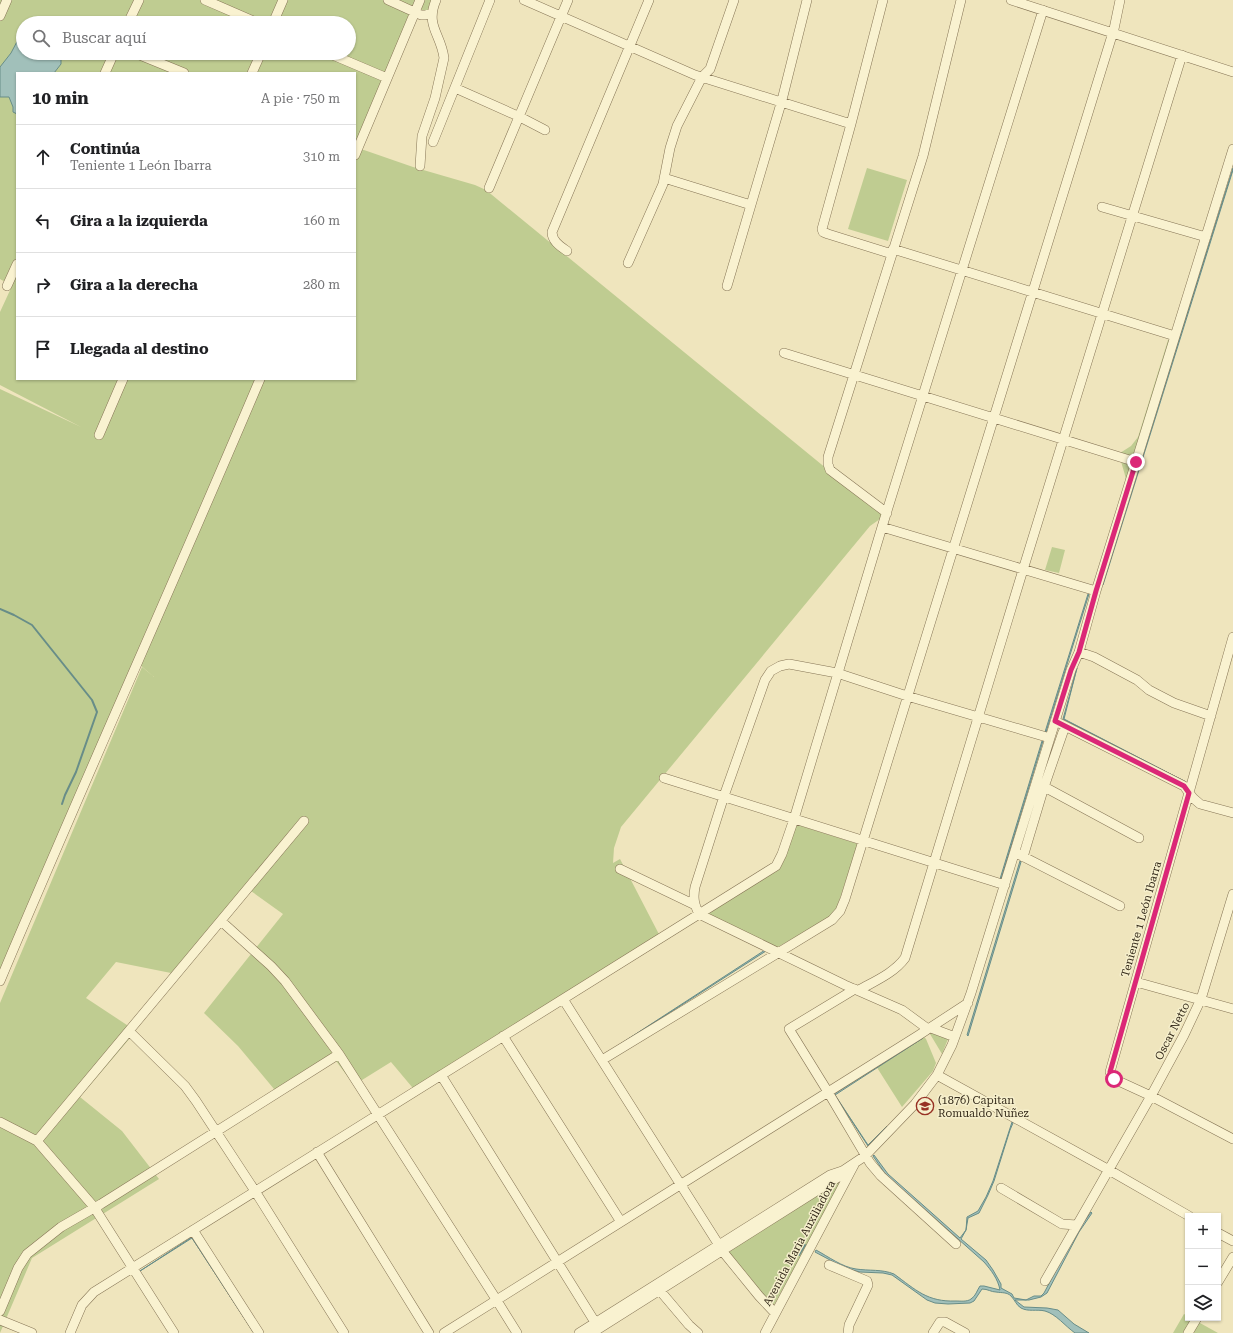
<!DOCTYPE html>
<html lang="es">
<head>
<meta charset="utf-8">
<style>
  :root { --surface:#fff; --page:#f6f6f6; --text:#202124; --muted:#757577; --line:#e0e0e0 }
  body { margin:0; font-family:"Roboto Serif",serif; background:var(--page); color:var(--text) }
  .controls { position:absolute; right:12px; bottom:12px; display:grid; overflow:hidden; border-radius:0px; box-shadow:0 1px 3px #0004 }
  .controls button { width:36px; height:36px; display:grid; place-items:center; padding:0; border:0; border-bottom:1px solid var(--line); background:var(--surface); color:var(--text); font:20px sans-serif }
  .stop { position:absolute; width:12px; height:12px; margin:-9px; border:3px solid #db2777; border-radius:50%; background:#fff }
  .stop.end { background:#db2777; border-color:#fff; box-shadow:0 1px 4px #0008 }
  .list { margin:0; padding:0; list-style:none }
  h2 { display:flex; justify-content:space-between; align-items:center; height:52px; margin:0; padding:0 16px; font-size:17px }
  h2 small { font-size:13px; font-weight:400; color:var(--muted) }
  .list li { display:grid; grid-template-columns:26px 1fr auto; gap:12px; align-items:center; box-sizing:border-box; height:64px; padding:0 16px; border-top:1px solid var(--line) }
  .list b { display:block; font-size:15px; white-space:nowrap }
  .list p { margin:0; font-size:13px; white-space:nowrap; color:var(--muted) }
  .list em { font-size:13px; font-style:normal; color:var(--muted) }
  .icon { flex:none; width:22px; height:22px; fill:none; stroke:currentColor; stroke-width:2; stroke-linecap:round; stroke-linejoin:round }
  .map { position:relative; flex:none; width:1233px; height:1333px; overflow:hidden }
  .search { position:absolute; background:var(--surface); box-shadow:0 1px 3px #0004; left:16px; top:16px; width:340px; height:44px; display:flex; align-items:center; gap:10px; box-sizing:border-box; padding:0 14px; border-radius:22px; color:var(--muted); font-size:15px }
  .panel { position:absolute; background:var(--surface); box-shadow:0 1px 3px #0004; left:16px; top:72px; width:340px; height:308px; border-radius:0px }
  .map>svg:first-child { display:block }
  .green { fill:#bfcc91; fill-rule:evenodd }
  .water { fill:#a1c0ba; stroke:#688d88 }
  .lines { fill:none; stroke-linecap:round; stroke-linejoin:round }
  .stream { stroke:#688d88; stroke-width:2 }
  .minor-casing { stroke:#867556; stroke-width:10 }
  .minor { stroke:#f9f2d0; stroke-width:9 }
  .route { stroke:#db2777; stroke-width:5 }
  .labels { text-anchor:middle; stroke-width:3; stroke-linejoin:round; paint-order:stroke }
  .street-label { font-size:11px; fill:#352b1b; stroke:#f6efcc }
  .poi-label { font-size:11px; fill:#352b1b; stroke:#f6efcc; text-anchor:start }
</style>
</head>
<body>
<div class="map">
<svg width="1233" height="1333" viewBox="0 0 1233 1333">
  <rect width="100%" height="100%" fill="#efe5bd"/>
  <!-- green -->
  <path class="green" d="M 0,0 L 433,0 L 429,12 L 420,9 L 355,157 L 355,73 L 17,73 L 17,379 L 260,379 L 0,976 L 0,389 L 81,427 L 0,385 L 0,312 L 12,286 L 0,279 ZM 23,23 L 349,23 L 349,53 L 23,53 Z
    M 361,150 L 364,150 L 413,167 L 475,185 L 486,190 L 882,514 L 880,519 L 870,526 L 621,827 L 614,848 L 613,863 L 620,859 L 663,942 L 417,1093 L 391,1062 L 354,1085 L 336,1061 L 279,1095 L 238,1046 L 204,1013 L 283,914 L 251,891 L 181,975 L 116,962 L 86,998 L 136,1031 L 80,1097 L 122,1131 L 159,1179 L 32,1258 L 0,1333 L 0,1003 L 142,667 L 154,677 L 139,664 L 261,379 L 355,379 L 355,160 Z
    M 867,168 L 907,180 L 888,241 L 848,229 Z
    M 1168,340 L 1170,340 L 1126,481 C 1125,471 1120,463 1120,453 L 1131,446 L 1138,437 Z
    M 1052,547 L 1065,550 L 1059,573 L 1045,570 Z
    M 795,824 L 858,844 L 836,910 L 827,919 L 776,948 L 709,915 L 708,913 L 777,869 Z
    M 931,1033 L 948,1039 L 942,1054 L 930,1034 Z
    M 924,1037 L 926,1039 L 936,1063 L 933,1071 L 902,1107 L 876,1066 Z
    M 840,1181 L 841,1183 L 774,1305 L 761,1294 L 728,1251 Z
    M 1184,1314 L 1188,1316 L 1188,1318 L 1191,1318 L 1218,1333 L 1173,1333 Z"/>
  <!-- water -->
  <path class="water" d="M 23,26 L 23,53 L 54,53 L 61,59 L 61,64 L 54,73 L 17,73 L 17,114 L 13,112 L 13,107 L 9,97 L 0,97 L 0,67 L 11,53 L 21,34 Z
    M 1233,168 L 1233,170 L 1103,585 L 1102,584 Z
    M 1088,594 L 1089,594 L 1046,732 L 1045,732 Z
    M 1077,668 L 1064,719 L 1186,782 L 1063,719 Z
    M 1042,741 L 1043,741 L 1001,879 L 1000,879 Z
    M 1020,861 L 1021,862 L 968,1036 L 967,1035 Z
    M 765,950 L 766,951 L 605,1054 Z
    M 923,1038 L 835,1095 L 868,1145 L 887,1126 L 868,1146 L 834,1094 Z
    M 1012,1122 L 1013,1123 L 1010,1130 L 994,1181 L 988,1195 L 979,1213 L 968,1218 L 966,1230 L 961,1239 L 986,1260 L 993,1270 L 1001,1284 L 1001,1288 L 1012,1294 L 1014,1298 L 1026,1300 L 1034,1296 L 1041,1296 L 1044,1293 L 1076,1233 L 1091,1212 L 1092,1213 L 1079,1232 L 1047,1293 L 1041,1297 L 1029,1300 L 1015,1300 L 1024,1307 L 1047,1308 L 1058,1310 L 1074,1324 L 1089,1333 L 1075,1333 C 1065,1326 1056,1314 1045,1311 C 1037,1309 1028,1312 1021,1308 C 1016,1305 1015,1300 1011,1296 C 1007,1292 1002,1293 996,1292 C 991,1292 988,1289 982,1289 L 974,1301 L 970,1303 L 948,1304 L 935,1303 L 927,1300 L 892,1275 L 883,1273 L 860,1272 L 845,1268 L 815,1252 L 816,1250 C 829,1257 842,1267 856,1269 C 869,1271 882,1269 894,1274 C 916,1290 927,1302 956,1301 C 961,1301 967,1302 971,1299 C 976,1296 977,1290 980,1286 L 984,1286 L 1000,1290 C 998,1279 991,1270 984,1262 L 886,1175 L 873,1156 L 874,1155 L 888,1174 L 960,1238 L 966,1230 L 967,1217 L 978,1211 L 986,1197 L 993,1181 Z
    M 192,1237 L 192,1238 L 254,1333 L 192,1238 L 140,1271 Z"/>
  <g class="lines">
    <!-- stream -->
    <path class="stream" d="M 0,609 L 14,615 L 32,625 L 92,700 L 97,712 L 76,772 L 65,795 L 62,804
      M 799,1255 L 805,1245"/>
    <defs>
      <path id="minor" d="M 205,0 L 258,23
        M 388,0 L 421,15 L 425,15 L 432,13
        M 524,0 L 695,75 L 851,124
        M 883,0 L 851,124 L 822,229 L 823,232 L 828,234 L 892,254
        M 1011,0 L 1233,72
        M 0,16 L 7,0
        M 128,23 L 139,0
        M 273,23 L 283,0
        M 135,53 L 184,73
        M 328,53 L 387,78
        M 105,73 L 114,53
        M 252,73 L 261,53
        M 455,88 L 520,117 L 545,130
        M 433,142 L 490,0
        M 355,155 L 420,0
        M 420,166 L 422,136 L 435,98 L 444,58 C 441,34 425,26 436,0
        M 664,178 L 751,205
        M 489,188 L 568,0
        M 1102,207 L 1206,237
        M 893,249 L 1175,336
        M 567,251 C 560,246 552,241 552,232 L 649,0
        M 628,263 L 663,184 L 670,148 L 677,126 L 702,77 L 710,69 L 734,0
        M 7,286 L 17,264
        M 727,286 L 782,100 L 807,0
        M 784,353 L 1136,462
        M 99,435 L 123,379
        M 887,513 L 830,470 L 828,464 L 828,457 L 923,156 L 961,0
        M 882,527 L 1096,591
        M 1233,637 L 1110,1072 L 1114,1079 L 1151,1096 L 1233,1139
        M 1079,652 L 1094,657 L 1137,680 L 1149,690 L 1174,703 L 1211,716
        M 1055,721 L 1184,786 L 1193,798 L 1200,804 L 1233,813
        M 664,778 L 1005,885
        M 1039,784 L 1139,838
        M 1018,854 L 1120,906
        M 1023,857 L 1044,787 L 1063,732
        M 620,869 L 695,905
        M 221,921 L 271,966 L 285,981 L 339,1054 L 494,1296 L 517,1333
        M 0,981 C 85,779 175,580 260,379
        M 1136,982 L 1233,1009
        M 855,989 L 789,1029 L 828,1092 L 870,1163 L 881,1176 L 956,1244
        M 859,990 C 875,981 894,973 905,958 L 1022,573 L 1182,55
        M 563,999 L 724,1253 L 759,1296 L 775,1313
        M 931,1028 L 955,1037
        M 928,1029 L 902,1010 L 845,985 L 699,914 C 694,904 693,898 695,887 L 724,796 L 765,680 L 771,671 L 780,666 L 789,664 L 837,673 L 907,696 L 1050,738
        M 129,1031 L 185,1086 L 196,1101 L 255,1191 L 344,1333
        M 503,1036 L 621,1222
        M 602,1060 L 832,920 L 840,911 L 845,899 L 1114,29 L 1120,0
        M 441,1075 L 598,1327
        M 937,1075 L 1109,1170 L 1189,1216
        M 0,1122 L 37,1141 L 94,1207 L 174,1333
        M 37,1141 L 304,821
        M 317,1152 L 429,1333
        M 1001,1188 L 1062,1224 L 1077,1225
        M 193,1230 L 259,1333
        M 1218,1233 L 1233,1241
        M 829,1265 L 867,1281 L 868,1285 L 849,1325 L 848,1333
        M 1045,1281 L 1151,1096 L 1184,1035 L 1201,999 L 1233,894
        M 1218,1282 L 1233,1257
        M 656,1286 L 689,1325 L 698,1333
        M 0,1311 L 18,1268 L 27,1254 L 61,1227 L 101,1204 L 339,1054
        M 0,1320 L 32,1333
        M 70,1333 L 82,1305 L 94,1292 L 776,866 L 782,854 L 794,819 L 882,527 L 1043,10
        M 444,1333 L 919,1035 L 968,1003
        M 579,1333 L 830,1175 L 842,1171
        M 592,1333 L 837,1178 L 844,1170 L 865,1156 L 915,1104 L 937,1075 L 952,1045 L 971,993 L 1071,670 L 1079,652 L 1096,591 L 1233,149
        M 765,1333 L 854,1165
        M 933,1333 L 940,1322 L 945,1322 L 965,1333
        M 1188,1333 L 1197,1318"/>
    </defs>
    <!-- minor casing -->
    <use href="#minor" class="minor-casing"/>
    <!-- minor -->
    <use href="#minor" class="minor"/>
  </g>
  <g class="lines">
    <!-- route -->
    <path class="route" d="M 1114,1079 L 1110,1072 L 1189,793 L 1184,786 L 1055,721 L 1071,670 L 1079,652 L 1096,591 L 1136,462"/>
  </g>
  <!-- icons -->
  <defs>
    <symbol id="school-ring" viewBox="-11 -11 22 22"><circle r="9.5" fill="#f6efcc" stroke="#973124" stroke-width="1.5"/><path d="M0-5L7-2L0 1L-7-2ZM-4 1L0 2.5L4 1V4Q0 6-4 4Z" fill="#973124"/></symbol>
  </defs>
  <g fill-rule="evenodd">
    <use href="#school-ring" x="915" y="1096" width="20" height="20"/>
  </g>
  <g class="labels">
    <!-- street labels -->
    <g class="street-label">
      <text transform="translate(1141 919) rotate(-74)" y="4">Teniente 1 León Ibarra</text>
      <text transform="translate(1172 1031) rotate(-63)" y="4">Oscar Netto</text>
      <text transform="translate(799 1243) rotate(-62)" y="4">Avenida Maria Auxiliadora</text>
    </g>
    <!-- poi labels -->
    <g class="poi-label">
      <text x="938" y="1104">(1876) Capitan<tspan x="938" dy="13">Romualdo Nuñez</tspan></text>
    </g>
  </g>
</svg>
<div class="controls">
<button>+</button>
<button>−</button>
<button><svg class="icon" aria-label="layers" viewBox="0 0 24 24"><path d="M12 4l9 5-9 5-9-5zM3 14l9 5 9-5"/></svg></button>
</div>
<div class="stop" style="left:1114px;top:1079px"></div>
<div class="stop end" style="left:1136px;top:462px"></div>
<div class="search"><svg class="icon" aria-label="search" viewBox="0 0 24 24"><circle cx="10" cy="10" r="6"/><path d="M15 15l6 6"/></svg>Buscar aquí</div>
<section class="panel">
<h2>10 min<small>A pie · 750 m</small></h2>
<ul class="list">
<li><svg class="icon" aria-label="ahead" viewBox="0 0 24 24"><path d="M12 20V5M6 11l6-6 6 6"/></svg><div><b>Continúa</b><p>Teniente 1 León Ibarra</p></div><em>310 m</em></li>
<li><svg class="icon" aria-label="left" viewBox="0 0 24 24"><path d="M17 20v-9H6M10 6l-5 5 5 5"/></svg><div><b>Gira a la izquierda</b></div><em>160 m</em></li>
<li><svg class="icon" aria-label="right" viewBox="0 0 24 24"><path d="M7 20v-9h11M14 6l5 5-5 5"/></svg><div><b>Gira a la derecha</b></div><em>280 m</em></li>
<li><svg class="icon" aria-label="arrive" viewBox="0 0 24 24"><path d="M6 21V4h12l-3 4 3 4H6"/></svg><div><b>Llegada al destino</b></div></li>
</ul>
</section>
</div>
</body>
</html>
